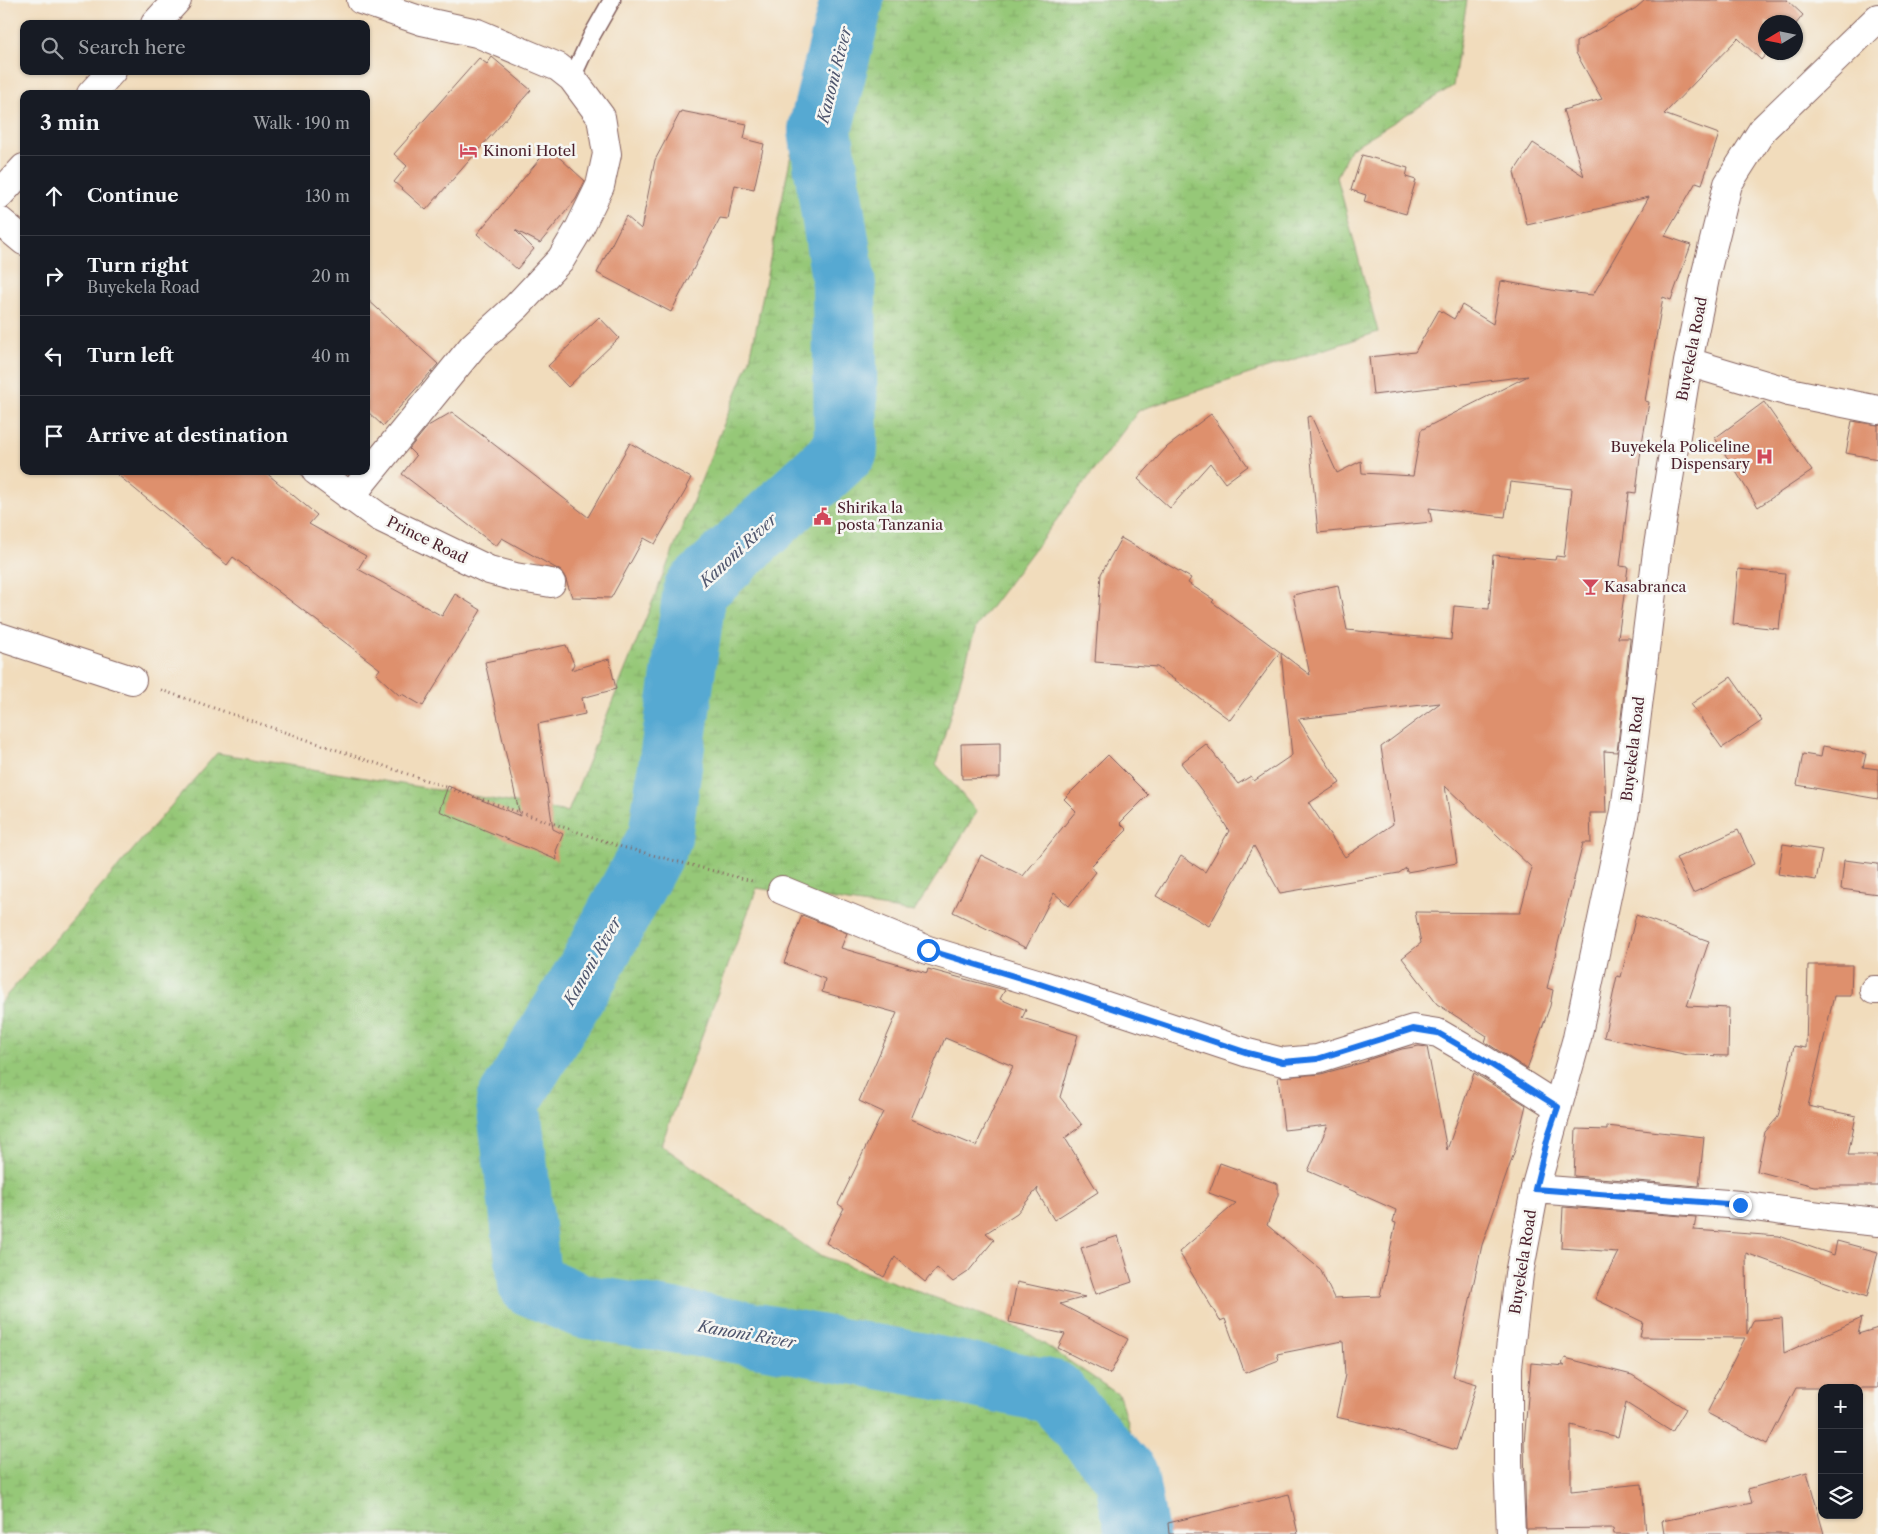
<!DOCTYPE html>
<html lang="en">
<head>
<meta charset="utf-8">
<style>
  :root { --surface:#171b24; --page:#20242c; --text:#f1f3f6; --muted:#9ea1a6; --line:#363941 }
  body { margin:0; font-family:"Libre Caslon Text",serif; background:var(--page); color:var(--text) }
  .controls { position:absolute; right:15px; bottom:15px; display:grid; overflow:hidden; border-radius:10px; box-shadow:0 1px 4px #0004 }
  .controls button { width:45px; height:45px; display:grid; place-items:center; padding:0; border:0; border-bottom:1px solid var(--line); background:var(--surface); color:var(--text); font:25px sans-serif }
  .compass { position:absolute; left:1758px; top:15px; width:45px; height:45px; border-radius:50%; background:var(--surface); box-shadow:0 1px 4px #0004; rotate:260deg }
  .stop { position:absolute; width:15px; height:15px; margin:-11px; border:4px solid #1a73e8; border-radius:50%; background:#fff }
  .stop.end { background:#1a73e8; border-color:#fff; box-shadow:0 1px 5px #0008 }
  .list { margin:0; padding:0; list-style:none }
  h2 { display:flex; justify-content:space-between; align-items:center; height:65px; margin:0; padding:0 20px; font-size:21px }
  h2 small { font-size:16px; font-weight:400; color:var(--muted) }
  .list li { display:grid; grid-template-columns:32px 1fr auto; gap:15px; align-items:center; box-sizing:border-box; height:80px; padding:0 20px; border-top:1px solid var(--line) }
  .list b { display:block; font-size:19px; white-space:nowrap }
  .list p { margin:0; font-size:16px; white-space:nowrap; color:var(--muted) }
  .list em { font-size:16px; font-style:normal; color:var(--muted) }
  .icon { flex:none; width:28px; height:28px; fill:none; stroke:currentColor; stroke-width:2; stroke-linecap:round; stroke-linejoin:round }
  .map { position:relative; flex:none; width:1878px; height:1534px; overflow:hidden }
  .search { position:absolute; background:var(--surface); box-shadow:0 1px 4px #0004; left:20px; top:20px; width:350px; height:55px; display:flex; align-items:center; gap:12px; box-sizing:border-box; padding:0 18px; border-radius:10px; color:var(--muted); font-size:19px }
  .panel { position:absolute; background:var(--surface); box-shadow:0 1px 4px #0004; left:20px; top:90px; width:350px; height:385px; border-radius:10px }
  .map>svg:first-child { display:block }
  .wetland { fill:url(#wetland-marsh); stroke:#707452 }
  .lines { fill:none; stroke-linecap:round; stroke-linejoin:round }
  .river { stroke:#57a9d2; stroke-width:64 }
  .building { fill:#de906d; fill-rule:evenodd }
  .service-casing { stroke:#84615e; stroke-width:19 }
  .minor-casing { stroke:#84615e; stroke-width:30 }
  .secondary-casing { stroke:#84615e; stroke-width:30 }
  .path { stroke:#84615e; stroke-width:3; stroke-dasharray:1 4; stroke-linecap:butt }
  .service { stroke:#fff; stroke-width:16 }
  .minor { stroke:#fff; stroke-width:28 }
  .secondary { stroke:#fff; stroke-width:28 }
  .route { stroke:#1a73e8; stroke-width:6 }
  .labels { text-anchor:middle; stroke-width:5; stroke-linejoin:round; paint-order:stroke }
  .poi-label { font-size:15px; fill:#4a1f2b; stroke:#f6f6f2; text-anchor:start }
  .street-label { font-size:15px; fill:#4a1f2b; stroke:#f6f6f2 }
  .water-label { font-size:16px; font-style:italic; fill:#4f566e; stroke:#f6f6f2 }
</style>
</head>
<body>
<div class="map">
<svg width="1878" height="1534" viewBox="0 0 1878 1534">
  <defs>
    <pattern id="wetland-marsh" width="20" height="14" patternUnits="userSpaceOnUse" patternTransform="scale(1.25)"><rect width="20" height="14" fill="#96c878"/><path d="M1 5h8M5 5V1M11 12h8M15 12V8" fill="none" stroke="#83ab68"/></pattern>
  </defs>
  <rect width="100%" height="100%" fill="#f6f6f2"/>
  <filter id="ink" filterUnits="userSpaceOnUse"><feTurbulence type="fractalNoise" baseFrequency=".02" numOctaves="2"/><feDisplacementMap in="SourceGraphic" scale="10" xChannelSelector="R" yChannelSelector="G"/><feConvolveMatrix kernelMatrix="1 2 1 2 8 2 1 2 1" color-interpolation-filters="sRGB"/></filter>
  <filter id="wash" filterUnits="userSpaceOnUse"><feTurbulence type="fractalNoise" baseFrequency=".0096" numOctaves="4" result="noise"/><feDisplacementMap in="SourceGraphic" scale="20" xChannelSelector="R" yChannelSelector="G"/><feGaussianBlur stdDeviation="1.12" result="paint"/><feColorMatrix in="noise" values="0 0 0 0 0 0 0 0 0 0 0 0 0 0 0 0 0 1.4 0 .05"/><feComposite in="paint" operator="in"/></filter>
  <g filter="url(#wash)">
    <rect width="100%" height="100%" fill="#f1dcbc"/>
    <!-- wetland -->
    <path class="wetland" d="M 822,0 L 1467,0 L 1453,86 L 1350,149 L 1337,177 L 1378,332 L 1139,410 L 976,627 L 936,764 L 977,812 L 914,912 L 757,888 L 661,1145 L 817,1254 L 1025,1331 L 1119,1395 L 1161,1534 L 0,1534 L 0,1003 L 217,753 L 568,812 L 750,359 Z"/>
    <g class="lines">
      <!-- river -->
      <path class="river" d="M 852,0 L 820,130 L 844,285 L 846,450 L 695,590 L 660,837 L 588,971 L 508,1102 L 530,1284 L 582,1306 L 734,1331 L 918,1364 L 1053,1392 L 1126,1475 L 1137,1534"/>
    </g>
    <g id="blocks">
      <!-- building -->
      <path class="building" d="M 1645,0 L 1787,0 L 1803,15 L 1796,24 L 1766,22 L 1766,52 L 1768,52 L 1761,60 L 1738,38 L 1664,114 L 1719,134 L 1702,184 L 1696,182 L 1665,236 L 1691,245 L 1671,300 L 1663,297 L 1645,401 L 1649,402 L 1641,449 L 1636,493 L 1629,492 L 1620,566 L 1628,567 L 1618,638 L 1630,638 L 1630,641 L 1617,752 L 1604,751 L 1606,813 L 1590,813 L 1591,843 L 1583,843 L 1547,988 L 1553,990 L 1550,1006 L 1527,1069 L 1485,1042 L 1487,1036 L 1437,1004 L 1402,958 L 1421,943 L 1415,912 L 1520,913 L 1532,868 L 1445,786 L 1457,863 L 1407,872 L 1406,868 L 1399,873 L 1280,893 L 1254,846 L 1209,926 L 1156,896 L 1181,856 L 1205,872 L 1229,831 L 1217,811 L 1181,763 L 1206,744 L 1238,784 L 1251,776 L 1254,781 L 1292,755 L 1281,653 L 1310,675 L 1293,595 L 1338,585 L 1347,630 L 1451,640 L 1454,606 L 1489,609 L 1493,555 L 1555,560 L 1556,556 L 1564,557 L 1572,489 L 1510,482 L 1505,517 L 1429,508 L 1432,522 L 1318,533 L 1307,417 L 1311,416 L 1337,473 L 1361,461 L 1362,473 L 1413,476 L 1421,430 L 1528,376 L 1373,395 L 1369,357 L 1415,352 L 1439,310 L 1454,319 L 1462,305 L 1493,324 L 1501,281 L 1557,291 L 1593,295 L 1649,197 L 1527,225 L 1514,172 L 1533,143 L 1584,176 L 1563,110 L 1602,99 L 1576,53 L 1576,42 L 1636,8 ZM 1440,703 L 1381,747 L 1393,824 L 1345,857 L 1309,803 L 1340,783 L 1298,719 Z
        M 492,57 L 531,90 L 426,210 L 394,182 L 407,166 L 394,154 L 479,58 L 487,64 Z
        M 681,111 L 747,124 L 744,139 L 764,144 L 754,189 L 735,185 L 728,219 L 720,218 L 671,312 L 597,273 L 626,216 L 641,229 L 655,160 Z
        M 549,148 L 585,181 L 576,199 L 540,243 L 515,230 L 534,249 L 517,269 L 477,234 Z
        M 1362,155 L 1408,168 L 1406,177 L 1416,180 L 1406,214 L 1364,202 L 1366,195 L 1351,190 Z
        M 366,298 L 438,364 L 383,426 L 366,410 Z
        M 599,317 L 619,338 L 568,387 L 548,366 Z
        M 1764,402 L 1812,471 L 1758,507 L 1715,438 Z
        M 452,412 L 588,517 L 630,443 L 691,478 L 686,487 L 687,488 L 655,544 L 644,538 L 611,598 L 572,597 L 565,577 L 561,571 L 502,538 L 496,546 L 402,474 L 416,456 L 409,449 L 428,426 Z
        M 1211,414 L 1248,466 L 1225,483 L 1210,463 L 1170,508 L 1138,479 L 1167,447 Z
        M 1852,421 L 1878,425 L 1878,459 L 1846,453 Z
        M 113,471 L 264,471 L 317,515 L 309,524 L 366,556 L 358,569 L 442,616 L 455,594 L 481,610 L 423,706 L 402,694 L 400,696 L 376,674 L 380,669 L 233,557 L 227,565 Z
        M 1121,538 L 1191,578 L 1188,583 L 1214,600 L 1212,602 L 1280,652 L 1230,720 L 1157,667 L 1095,662 L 1101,574 Z
        M 1738,569 L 1785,574 L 1779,629 L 1733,624 Z
        M 566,645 L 574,664 L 571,670 L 609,659 L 616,689 L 582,698 L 585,714 L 538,724 L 553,829 L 563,834 L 556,851 L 557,860 L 439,811 L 448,786 L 520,816 L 485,662 Z
        M 1731,677 L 1762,721 L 1722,748 L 1691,704 Z
        M 1000,743 L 1000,778 L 962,779 L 961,744 Z
        M 1823,746 L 1866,754 L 1863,767 L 1878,769 L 1878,799 L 1797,785 L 1803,754 L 1821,757 Z
        M 1108,755 L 1148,795 L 1120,823 L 1127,830 L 1090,867 L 1096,872 L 1069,906 L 1054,893 L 1026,948 L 953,912 L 981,855 L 1023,876 L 1076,811 L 1064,799 Z
        M 1738,830 L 1754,864 L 1693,893 L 1676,858 Z
        M 1783,844 L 1822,850 L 1816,880 L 1778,874 Z
        M 1844,860 L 1878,864 L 1878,894 L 1841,889 Z
        M 802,915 L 847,933 L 841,948 L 927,973 L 928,969 L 1005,990 L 1000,999 L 1026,1010 L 1022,1018 L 1078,1035 L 1060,1097 L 1082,1125 L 1065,1138 L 1098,1192 L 1054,1220 L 1037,1192 L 1038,1188 L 1017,1213 L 986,1233 L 994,1240 L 968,1272 L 953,1282 L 937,1268 L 925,1282 L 895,1257 L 884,1277 L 826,1243 L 844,1208 L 838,1204 L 883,1112 L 859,1101 L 897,1013 L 822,992 L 825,979 L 784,963 ZM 945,1038 L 1013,1066 L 976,1146 L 911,1119 Z
        M 1636,915 L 1709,941 L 1687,1006 L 1729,1008 L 1728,1056 L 1688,1055 L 1604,1037 L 1617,976 L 1621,977 Z
        M 1808,965 L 1852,965 L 1851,996 L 1834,996 L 1808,1106 L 1856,1116 L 1848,1155 L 1878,1155 L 1878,1186 L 1814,1186 L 1757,1171 L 1765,1132 L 1778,1117 L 1794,1046 L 1806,1048 Z
        M 1419,1046 L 1427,1047 L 1447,1150 L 1474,1073 L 1526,1105 L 1515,1150 L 1482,1245 L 1453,1377 L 1477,1384 L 1456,1450 L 1386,1428 L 1336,1417 L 1345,1375 L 1343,1341 L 1277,1354 L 1279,1360 L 1245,1373 L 1225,1319 L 1220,1321 L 1179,1252 L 1236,1203 L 1209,1193 L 1220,1163 L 1278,1184 L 1278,1195 L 1267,1225 L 1320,1269 L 1334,1298 L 1380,1296 L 1396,1223 L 1393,1222 L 1396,1210 L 1308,1171 L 1328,1125 L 1284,1130 L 1278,1077 L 1321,1074 L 1368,1061 L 1367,1060 L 1402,1049 Z
        M 1607,1126 L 1704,1137 L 1699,1186 L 1574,1176 L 1576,1129 L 1607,1130 Z
        M 1563,1207 L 1696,1217 L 1694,1230 L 1779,1236 L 1834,1255 L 1837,1241 L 1878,1252 L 1867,1297 L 1746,1253 L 1747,1334 L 1754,1320 L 1782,1318 L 1784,1353 L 1862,1318 L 1858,1334 L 1878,1328 L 1878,1388 L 1796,1388 L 1767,1444 L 1707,1413 L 1745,1338 L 1640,1337 L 1643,1322 L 1595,1299 L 1618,1252 L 1561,1248 Z
        M 1118,1236 L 1132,1282 L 1096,1294 L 1081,1248 Z
        M 1017,1282 L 1085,1297 L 1060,1304 L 1128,1339 L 1110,1374 L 1058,1348 L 1065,1334 L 1009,1322 Z
        M 1565,1358 L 1632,1375 L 1686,1409 L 1672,1432 L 1626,1403 L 1618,1437 L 1571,1425 L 1571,1491 L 1642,1484 L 1646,1534 L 1614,1534 L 1613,1528 L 1526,1529 L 1524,1442 L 1531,1363 L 1565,1366 L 1562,1364 Z
        M 1807,1472 L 1824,1534 L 1664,1534 L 1662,1521 L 1752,1503 L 1748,1489 Z
        M 1289,1494 L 1298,1534 L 1169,1534 L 1168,1523 Z"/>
    </g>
  </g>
  <g filter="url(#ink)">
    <use href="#blocks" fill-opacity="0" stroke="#84615e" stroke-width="1"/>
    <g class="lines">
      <defs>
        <path id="service" d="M 572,78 L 591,37 L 612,0"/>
        <path id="minor" d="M 0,221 L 24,241
          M 1688,362 L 1789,392 L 1878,410
          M 316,471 L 379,517 L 489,570 L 515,577 L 551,583
          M 350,497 L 473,346 L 517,306 L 561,259 L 579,229 L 600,186 L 607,154 L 601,117 L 572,78 L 558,67 L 477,33 L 422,21 L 361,0
          M 0,637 L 132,680
          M 782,890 L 928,950 L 1040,984 L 1248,1053 L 1283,1062 L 1317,1059 L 1413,1029 L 1438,1033 L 1476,1055 L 1558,1107
          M 1874,990 L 1878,990
          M 1535,1189 L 1740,1205 L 1828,1217 L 1878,1222
          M 1511,1534 L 1508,1461 L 1508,1367 L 1519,1274 L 1535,1189 L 1577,1038 L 1625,811 L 1657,552 L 1688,362 L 1706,273 L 1728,184 L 1763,129 L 1878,18"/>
        <path id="secondary" d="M 155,24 L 177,0
          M 91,94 L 112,71
          M 0,194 L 24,168"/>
      </defs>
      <!-- service casing -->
      <use href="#service" class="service-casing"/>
      <!-- minor casing -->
      <use href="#minor" class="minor-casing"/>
      <!-- secondary casing -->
      <use href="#secondary" class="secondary-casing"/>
      <!-- path -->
      <path class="path" d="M 161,690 L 622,847 L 752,881"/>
      <!-- service -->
      <use href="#service" class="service"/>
      <!-- minor -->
      <use href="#minor" class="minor"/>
      <!-- secondary -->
      <use href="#secondary" class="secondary"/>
    </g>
  </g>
  <g class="lines" filter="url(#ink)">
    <!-- route -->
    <path class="route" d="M 928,950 L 1040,984 L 1248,1053 L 1283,1062 L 1317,1059 L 1413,1029 L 1438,1033 L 1476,1055 L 1558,1107 L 1549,1133 L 1535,1189 L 1740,1205"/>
  </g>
  <!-- icons -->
  <defs>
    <symbol id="hotel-bare" viewBox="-9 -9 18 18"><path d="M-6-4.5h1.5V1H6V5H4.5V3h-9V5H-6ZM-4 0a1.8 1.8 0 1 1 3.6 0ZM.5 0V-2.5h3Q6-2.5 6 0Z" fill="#d1495b" stroke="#f6f6f2" stroke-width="2.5" paint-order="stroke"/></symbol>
    <symbol id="hospital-bare" viewBox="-9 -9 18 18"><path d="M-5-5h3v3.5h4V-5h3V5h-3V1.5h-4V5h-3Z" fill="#d1495b" stroke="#f6f6f2" stroke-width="2.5" paint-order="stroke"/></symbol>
    <symbol id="civic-bare" viewBox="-9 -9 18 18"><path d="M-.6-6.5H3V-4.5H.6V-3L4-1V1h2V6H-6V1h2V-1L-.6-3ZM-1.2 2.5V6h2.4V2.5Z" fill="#d1495b" stroke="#f6f6f2" stroke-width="2.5" paint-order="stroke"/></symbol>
    <symbol id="bar-bare" viewBox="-9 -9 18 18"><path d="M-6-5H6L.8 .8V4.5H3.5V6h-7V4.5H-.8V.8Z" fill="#d1495b" stroke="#f6f6f2" stroke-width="2.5" paint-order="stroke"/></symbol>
  </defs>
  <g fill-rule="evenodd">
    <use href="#hotel-bare" x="456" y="138" width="25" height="25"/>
    <use href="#hospital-bare" x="1752" y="444" width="25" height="25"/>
    <use href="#civic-bare" x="810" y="504" width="25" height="25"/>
    <use href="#bar-bare" x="1578" y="574" width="25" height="25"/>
  </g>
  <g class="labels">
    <!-- poi labels -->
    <g class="poi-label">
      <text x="483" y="156">Kinoni Hotel</text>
      <text x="1750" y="452" text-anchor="end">Buyekela Policeline<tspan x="1750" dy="17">Dispensary</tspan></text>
      <text x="837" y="513">Shirika la<tspan x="837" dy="17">posta Tanzania</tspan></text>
      <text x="1604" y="592">Kasabranca</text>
    </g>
    <!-- street labels -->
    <g class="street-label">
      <text transform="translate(1692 349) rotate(-79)" y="5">Buyekela Road</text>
      <text transform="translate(427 540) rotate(26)" y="5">Prince Road</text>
      <text transform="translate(1633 749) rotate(-83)" y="5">Buyekela Road</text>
      <text transform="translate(1523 1262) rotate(-81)" y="5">Buyekela Road</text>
    </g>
    <!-- water labels -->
    <g class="water-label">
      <text transform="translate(834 75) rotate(-76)" y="6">Kanoni River</text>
      <text transform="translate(738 550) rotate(-43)" y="6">Kanoni River</text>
      <text transform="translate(592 961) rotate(-60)" y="6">Kanoni River</text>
      <text transform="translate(747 1334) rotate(10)" y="6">Kanoni River</text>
    </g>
  </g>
</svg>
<div class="controls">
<button>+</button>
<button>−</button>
<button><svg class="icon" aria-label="layers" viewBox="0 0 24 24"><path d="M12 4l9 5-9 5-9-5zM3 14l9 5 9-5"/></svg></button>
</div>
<svg class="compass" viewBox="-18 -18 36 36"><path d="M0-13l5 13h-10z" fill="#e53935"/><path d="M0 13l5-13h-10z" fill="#9ea1a6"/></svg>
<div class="stop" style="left:928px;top:950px"></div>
<div class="stop end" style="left:1740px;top:1205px"></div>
<div class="search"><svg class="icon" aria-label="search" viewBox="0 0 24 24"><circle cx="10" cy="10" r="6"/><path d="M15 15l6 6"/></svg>Search here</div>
<section class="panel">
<h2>3 min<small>Walk · 190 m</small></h2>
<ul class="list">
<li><svg class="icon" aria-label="ahead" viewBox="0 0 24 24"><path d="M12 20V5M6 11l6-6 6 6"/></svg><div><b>Continue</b></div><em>130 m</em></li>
<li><svg class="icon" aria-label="right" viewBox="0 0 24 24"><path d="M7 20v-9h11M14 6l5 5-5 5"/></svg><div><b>Turn right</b><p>Buyekela Road</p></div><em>20 m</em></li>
<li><svg class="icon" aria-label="left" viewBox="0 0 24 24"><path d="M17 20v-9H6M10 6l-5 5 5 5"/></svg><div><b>Turn left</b></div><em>40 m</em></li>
<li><svg class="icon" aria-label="arrive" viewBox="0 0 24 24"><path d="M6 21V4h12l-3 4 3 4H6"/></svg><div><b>Arrive at destination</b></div></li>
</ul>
</section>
</div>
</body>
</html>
